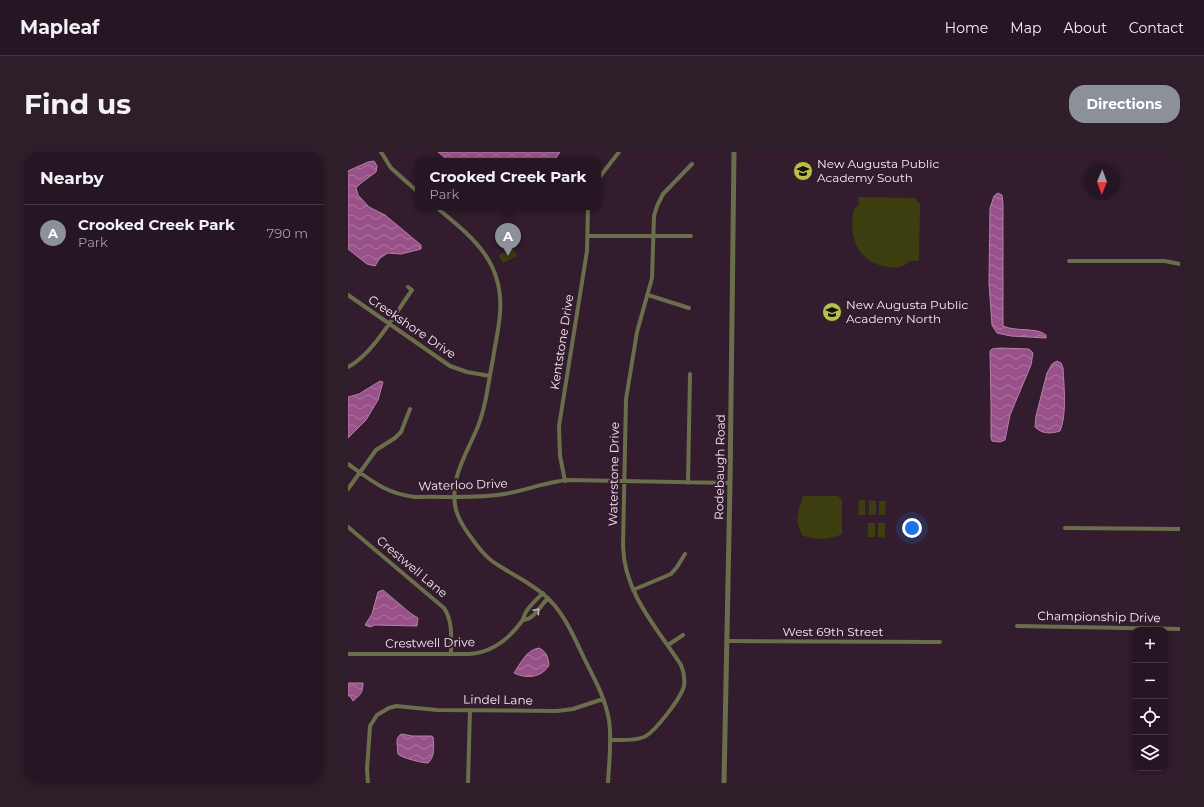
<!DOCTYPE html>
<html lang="en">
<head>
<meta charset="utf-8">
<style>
  :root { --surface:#261522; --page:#2e1e2a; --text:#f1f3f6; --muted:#a49fa5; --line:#423440; --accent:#8c9099 }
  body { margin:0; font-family:Montserrat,sans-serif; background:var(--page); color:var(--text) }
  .controls { position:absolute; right:12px; bottom:12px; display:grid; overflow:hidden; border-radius:8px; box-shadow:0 2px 6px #0003 }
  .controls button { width:36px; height:36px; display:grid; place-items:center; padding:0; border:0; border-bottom:1px solid var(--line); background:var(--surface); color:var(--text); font:20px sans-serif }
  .compass { position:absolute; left:736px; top:12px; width:36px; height:36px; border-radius:50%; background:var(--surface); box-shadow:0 2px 6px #0003; rotate:181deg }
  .you { position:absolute; left:564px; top:376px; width:14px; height:14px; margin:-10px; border:3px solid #fff; border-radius:50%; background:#1a73e8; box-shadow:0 0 0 6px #1a73e833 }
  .badge { display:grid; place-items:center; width:26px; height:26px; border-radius:50%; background:var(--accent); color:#fff; font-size:13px; font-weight:700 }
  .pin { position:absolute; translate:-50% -33px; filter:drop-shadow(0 1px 2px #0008) }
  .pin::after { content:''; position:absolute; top:21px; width:14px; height:12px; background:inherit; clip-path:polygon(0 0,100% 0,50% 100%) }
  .popup { position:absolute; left:67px; top:6px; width:186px; height:52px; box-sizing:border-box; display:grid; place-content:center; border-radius:8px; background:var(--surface); filter:drop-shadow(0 1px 3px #0005); font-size:13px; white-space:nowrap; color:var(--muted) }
  .popup b { font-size:15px; color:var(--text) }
  .popup::after { content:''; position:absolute; left:50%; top:100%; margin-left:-8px; border:8px solid transparent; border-top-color:var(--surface) }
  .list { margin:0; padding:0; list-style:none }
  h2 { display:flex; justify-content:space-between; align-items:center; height:52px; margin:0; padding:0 16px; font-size:17px }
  h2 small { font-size:13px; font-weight:400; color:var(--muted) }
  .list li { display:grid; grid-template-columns:26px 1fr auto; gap:12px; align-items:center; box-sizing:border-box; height:56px; padding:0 16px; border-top:1px solid var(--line) }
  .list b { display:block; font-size:15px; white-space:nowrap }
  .list p { margin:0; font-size:13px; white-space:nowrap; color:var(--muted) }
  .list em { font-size:13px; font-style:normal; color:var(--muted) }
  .icon { flex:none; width:22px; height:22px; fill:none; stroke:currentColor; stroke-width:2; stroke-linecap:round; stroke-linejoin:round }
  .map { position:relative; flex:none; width:832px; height:631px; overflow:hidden; border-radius:16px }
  header { display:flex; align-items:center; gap:24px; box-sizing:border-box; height:56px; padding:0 20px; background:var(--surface); border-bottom:1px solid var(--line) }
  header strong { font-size:19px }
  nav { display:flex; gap:22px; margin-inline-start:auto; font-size:14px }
  .intro { display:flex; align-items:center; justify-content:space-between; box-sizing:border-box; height:96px; padding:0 24px }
  h1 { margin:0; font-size:28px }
  .button { padding:10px 18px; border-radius:16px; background:var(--accent); color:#fff; font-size:14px; font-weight:700 }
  main { display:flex; gap:24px; padding:0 24px }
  aside { flex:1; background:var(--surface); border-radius:16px; box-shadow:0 2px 6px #0003 }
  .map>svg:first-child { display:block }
  .park { fill:url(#park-tufts) }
  .pitch { fill:#3c3e0f }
  .water { fill:url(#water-waves); stroke:#b680a9 }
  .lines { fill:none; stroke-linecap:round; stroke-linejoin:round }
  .minor { stroke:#6b6e4a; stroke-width:4 }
  .tertiary { stroke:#6b6e4a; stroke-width:5 }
  .oneway { stroke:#c1b8b1 }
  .labels { text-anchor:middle; stroke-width:4; stroke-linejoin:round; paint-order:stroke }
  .poi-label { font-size:12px; fill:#faeaf5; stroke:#321c2d; text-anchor:start }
  .street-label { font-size:12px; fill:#faeaf5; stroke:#321c2d }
</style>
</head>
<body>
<header>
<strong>Mapleaf</strong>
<nav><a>Home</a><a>Map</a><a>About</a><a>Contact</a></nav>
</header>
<div class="intro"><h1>Find us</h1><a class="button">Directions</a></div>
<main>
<aside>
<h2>Nearby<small></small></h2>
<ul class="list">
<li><span class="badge">A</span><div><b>Crooked Creek Park</b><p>Park</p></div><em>790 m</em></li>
</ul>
</aside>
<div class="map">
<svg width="832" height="631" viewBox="0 0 832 631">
  <defs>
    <pattern id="park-tufts" width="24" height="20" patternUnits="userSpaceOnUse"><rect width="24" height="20" fill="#3c3e0f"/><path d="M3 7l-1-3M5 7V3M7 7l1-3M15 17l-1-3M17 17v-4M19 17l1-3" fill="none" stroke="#595a33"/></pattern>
    <pattern id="water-waves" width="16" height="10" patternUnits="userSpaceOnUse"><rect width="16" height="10" fill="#995289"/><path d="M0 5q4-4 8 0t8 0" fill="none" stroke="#ad73a0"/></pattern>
  </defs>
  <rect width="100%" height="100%" fill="#321c2d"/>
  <!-- park -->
  <path class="park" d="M 165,97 L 169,104 L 155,111 L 151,103 Z"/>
  <!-- pitch -->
  <path class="pitch" d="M 510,45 L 567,46 L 572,52 L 571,109 L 561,109 C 555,116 550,116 541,115 C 510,112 498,83 507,55 L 511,54 Z
    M 455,344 L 490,344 L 494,348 L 494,382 C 481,388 467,389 454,383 L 449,370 L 451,356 Z
    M 511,348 L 517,348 L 517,363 L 510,363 Z
    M 521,348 L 528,349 L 528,363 L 521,363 Z
    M 531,349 L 538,349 L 537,363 L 531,363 Z
    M 520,371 L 527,371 L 527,385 L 520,385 Z
    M 530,371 L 537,371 L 537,386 L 530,385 Z"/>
  <!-- water -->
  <path class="water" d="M 90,0 L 212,0 L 206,9 L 101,9 Z
    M 26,9 L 29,14 L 28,20 L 13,31 L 8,36 L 10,43 L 21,55 L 37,63 L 73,93 L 73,97 L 53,102 L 40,101 L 32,106 L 27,114 L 19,112 L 0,97 L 0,19 L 20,10 Z
    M 650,41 L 654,43 L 655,52 L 655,174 C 668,180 689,175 698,183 L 698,186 L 663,184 L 649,181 L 644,173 L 641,131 L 642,56 L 646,44 Z
    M 652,196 L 681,197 L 685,201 L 683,213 L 662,263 L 657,288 L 652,290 L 644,289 L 643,286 L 643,252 L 642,199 L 644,197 Z
    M 709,209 L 713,211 L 715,216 C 716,234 719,263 712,279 C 703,282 694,282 687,275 L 688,264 L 699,221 L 704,212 Z
    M 32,229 L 35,230 L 30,248 L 18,268 L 0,286 L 0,245 L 11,242 Z
    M 35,438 L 62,461 L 70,466 L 69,474 L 27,473 L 22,475 L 17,473 L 24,462 L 30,440 Z
    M 191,496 C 199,500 200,505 201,513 C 194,526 178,527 166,521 C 173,511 178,498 191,496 Z
    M 0,531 L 15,531 C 15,541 12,543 5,549 L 2,544 L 0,544 Z
    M 54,582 L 64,584 L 83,584 L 85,585 C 86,594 87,605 80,611 C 75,611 53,606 50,602 C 49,599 50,595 49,592 C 49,587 49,584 54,582 Z"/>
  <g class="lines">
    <!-- minor -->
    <path class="minor" d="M 33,0 L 43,16 L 70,40
      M 250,27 L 271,0
      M 88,55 C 124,85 156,109 152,161 C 151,177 147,192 145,207 C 140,231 138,257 128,279 C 117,304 101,329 108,358 C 111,368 116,376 122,384 C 130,395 138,406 150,413 C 165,423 181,430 195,442 C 215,458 225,483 236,506 C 246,526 257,545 261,568 C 264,589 261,610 260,631
      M 240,84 L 343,84
      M 721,109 L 817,109 L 832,112
      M 0,143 L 102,214 L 119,220 L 142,224
      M 300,143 L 341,156
      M 0,215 C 25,202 47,162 64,138 L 60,135
      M 0,312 C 24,329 37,341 67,345 C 96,344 127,347 156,342 C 177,339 197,330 219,328 L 382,331
      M 217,329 L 212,304 L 211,274 L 239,99 L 240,55
      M 340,331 L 342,222
      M 0,337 L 28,298 L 47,286 L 53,280 L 62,257
      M 0,375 L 96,456 C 105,469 103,486 103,502
      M 717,376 L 832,377
      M 285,438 L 323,422 L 329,415 L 337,402
      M 176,468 C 187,466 192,454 200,446
      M 669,474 L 832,477
      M 378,489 L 592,490
      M 320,493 L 335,483
      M 0,502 L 120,502 C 143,501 161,487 174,469 C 176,466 176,463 178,460 C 182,453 189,447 195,441
      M 263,588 C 274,588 286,589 296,585 C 307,580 333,546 336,534 C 337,527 336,520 333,513 C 309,476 276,441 275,394 L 278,247 L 289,180 L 304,126 L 306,64 L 309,54 L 315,42 L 344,12
      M 20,631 L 19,618 L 22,574 L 29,563 L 41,556 L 48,554 L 89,558 L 209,559 L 225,557 L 255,547
      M 120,631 L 122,558"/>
    <!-- tertiary -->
    <path class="tertiary" d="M 376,631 L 382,331 L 386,0"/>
  </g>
  <!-- one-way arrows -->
  <defs><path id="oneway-chevron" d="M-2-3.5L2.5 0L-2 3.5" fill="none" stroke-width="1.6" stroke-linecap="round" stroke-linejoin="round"/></defs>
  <use class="oneway" href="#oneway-chevron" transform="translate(189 459) rotate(-49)"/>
  <!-- icons -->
  <defs>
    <symbol id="school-disc" viewBox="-11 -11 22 22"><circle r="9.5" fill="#bac045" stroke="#321c2d"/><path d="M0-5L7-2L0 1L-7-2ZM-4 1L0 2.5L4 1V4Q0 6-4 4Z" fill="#111"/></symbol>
  </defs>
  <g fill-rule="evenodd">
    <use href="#school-disc" x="444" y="8" width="22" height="22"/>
    <use href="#school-disc" x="473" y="149" width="22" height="22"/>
  </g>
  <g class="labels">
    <!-- poi labels -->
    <g class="poi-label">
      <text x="469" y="16">New Augusta Public<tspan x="469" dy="14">Academy South</tspan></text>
      <text x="498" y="157">New Augusta Public<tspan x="498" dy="14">Academy North</tspan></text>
    </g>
    <!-- street labels -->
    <g class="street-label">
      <text transform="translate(64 175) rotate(34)" y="4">Creekshore Drive</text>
      <text transform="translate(214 190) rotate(-81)" y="4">Kentstone Drive</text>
      <text transform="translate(372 315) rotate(-89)" y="4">Rodebaugh Road</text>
      <text transform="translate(266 322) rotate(-89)" y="4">Waterstone Drive</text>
      <text transform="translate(115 333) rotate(-2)" y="4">Waterloo Drive</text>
      <text transform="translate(64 415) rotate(40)" y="4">Crestwell Lane</text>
      <text transform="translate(751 465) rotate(1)" y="4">Championship Drive</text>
      <text x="485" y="484">West 69th Street</text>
      <text transform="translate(82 491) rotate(-1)" y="4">Crestwell Drive</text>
      <text transform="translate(150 548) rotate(1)" y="4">Lindel Lane</text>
    </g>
  </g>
</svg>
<div class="controls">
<button>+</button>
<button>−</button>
<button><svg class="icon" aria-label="locate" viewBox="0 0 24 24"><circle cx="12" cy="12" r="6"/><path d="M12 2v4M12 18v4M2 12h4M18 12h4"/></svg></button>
<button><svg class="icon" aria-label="layers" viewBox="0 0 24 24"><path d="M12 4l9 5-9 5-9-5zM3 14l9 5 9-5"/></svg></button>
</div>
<svg class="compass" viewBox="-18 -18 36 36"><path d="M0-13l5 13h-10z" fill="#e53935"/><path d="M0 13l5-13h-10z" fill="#a49fa5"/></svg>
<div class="you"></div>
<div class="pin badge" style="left:160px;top:104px">A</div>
<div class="popup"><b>Crooked Creek Park</b>Park</div>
</div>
</main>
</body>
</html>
